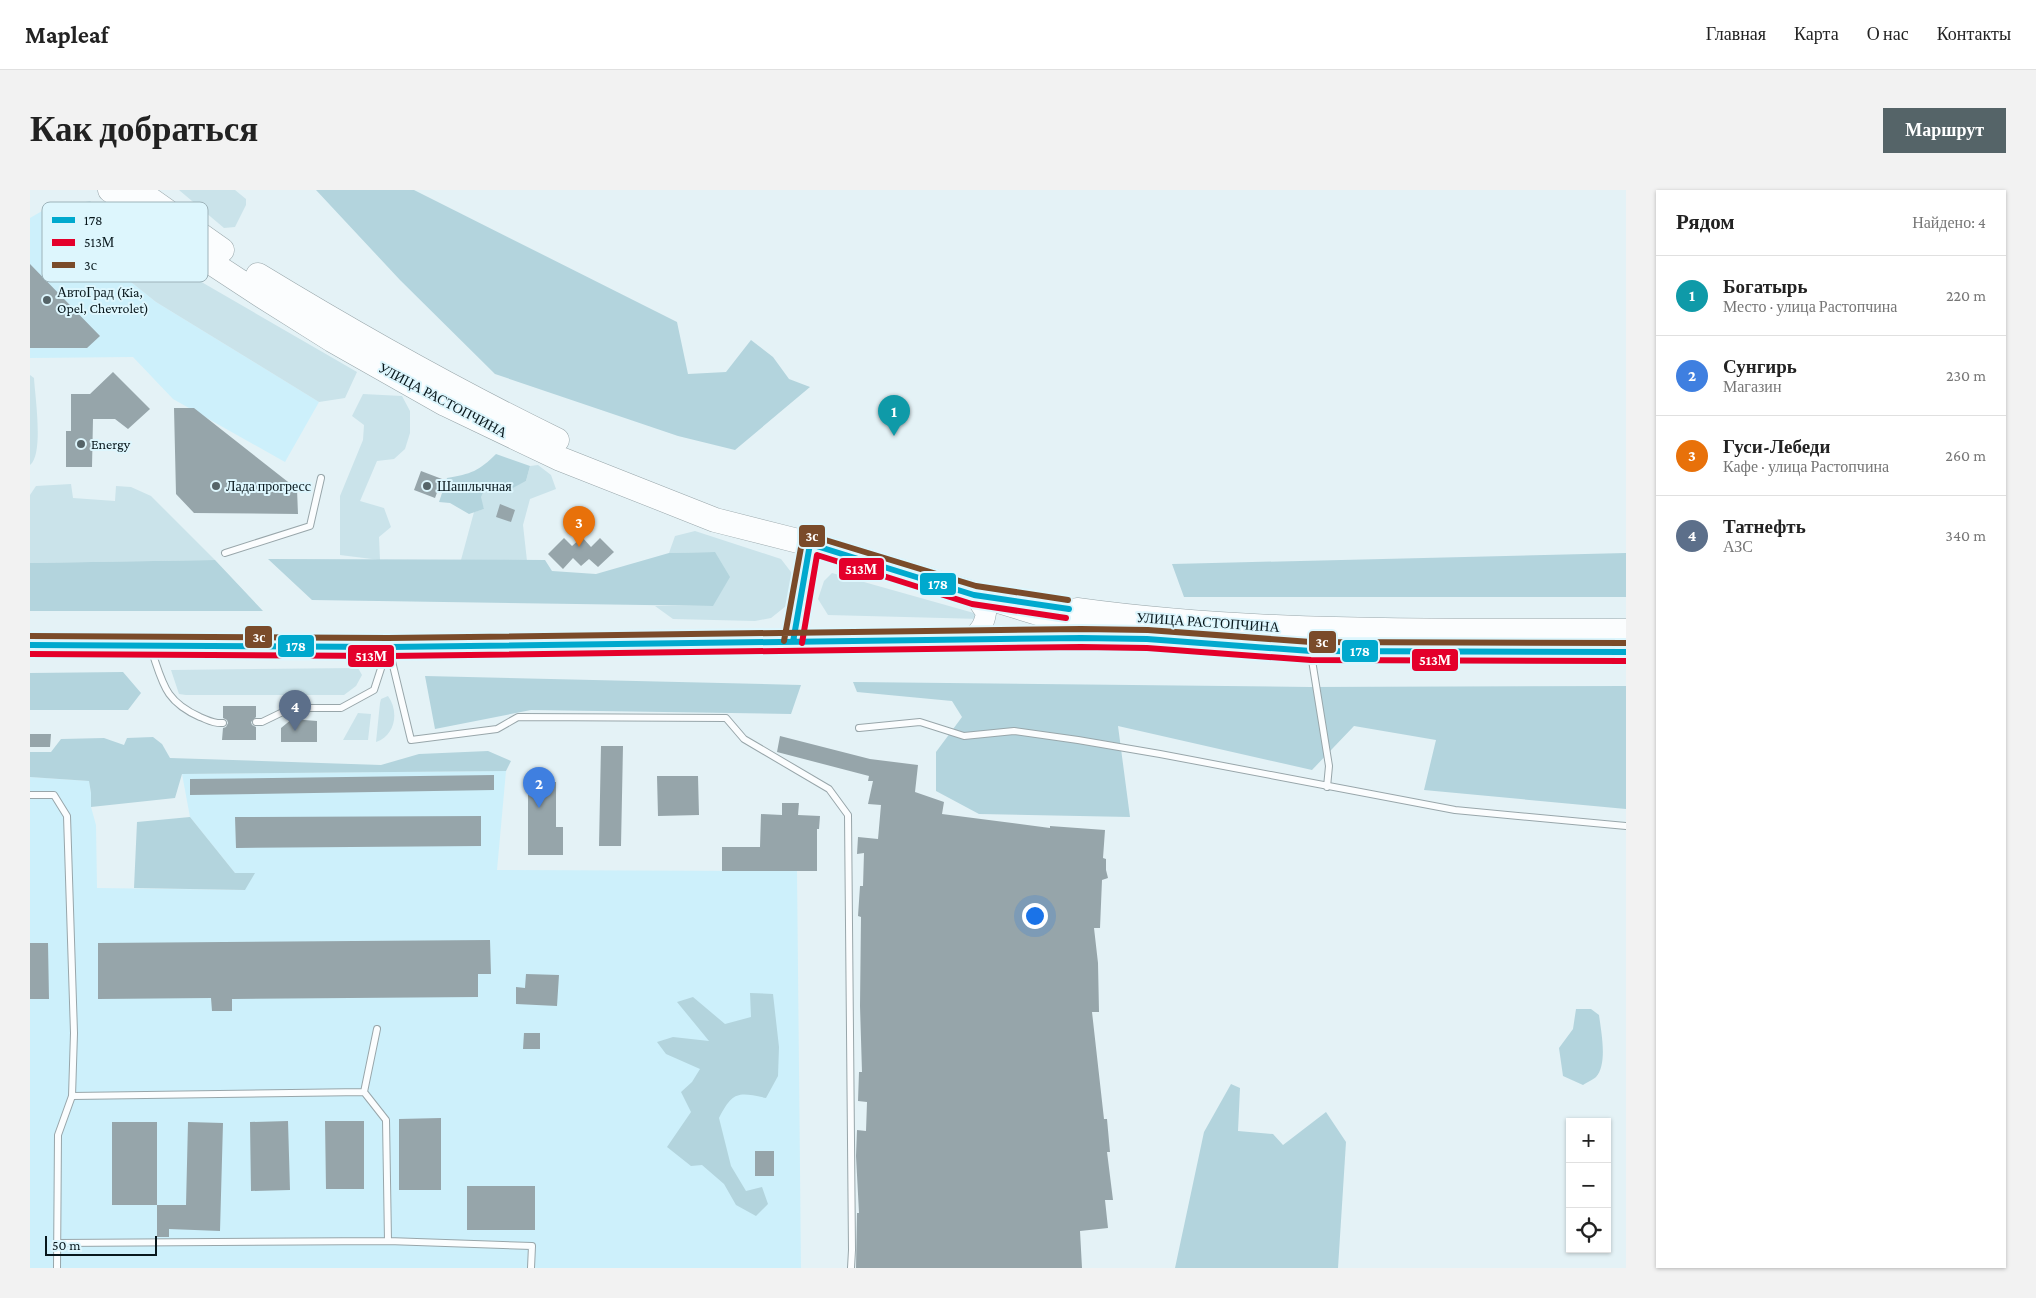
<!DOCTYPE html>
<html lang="ru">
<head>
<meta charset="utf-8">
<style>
  :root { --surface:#fff; --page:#f2f2f2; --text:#222; --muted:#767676; --line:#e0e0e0; --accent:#556468 }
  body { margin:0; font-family:"Crimson Pro",serif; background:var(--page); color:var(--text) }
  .controls { position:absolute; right:15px; bottom:15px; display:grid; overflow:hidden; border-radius:0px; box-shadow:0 1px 4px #0004 }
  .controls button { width:45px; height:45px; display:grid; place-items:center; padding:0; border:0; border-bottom:1px solid var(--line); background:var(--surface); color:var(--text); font:25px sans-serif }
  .scale { position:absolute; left:15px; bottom:12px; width:112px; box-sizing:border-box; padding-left:5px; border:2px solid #08171c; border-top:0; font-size:14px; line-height:18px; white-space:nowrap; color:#08171c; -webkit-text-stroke:4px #ddf6fd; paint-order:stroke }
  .you { position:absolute; left:1004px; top:725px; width:18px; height:18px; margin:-12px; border:4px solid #fff; border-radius:50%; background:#1a73e8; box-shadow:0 0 0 8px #1a73e833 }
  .badge { display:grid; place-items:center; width:32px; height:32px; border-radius:50%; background:var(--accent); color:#fff; font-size:16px; font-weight:700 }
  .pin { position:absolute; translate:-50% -41px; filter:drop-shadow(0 1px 2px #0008) }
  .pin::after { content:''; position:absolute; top:26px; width:18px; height:15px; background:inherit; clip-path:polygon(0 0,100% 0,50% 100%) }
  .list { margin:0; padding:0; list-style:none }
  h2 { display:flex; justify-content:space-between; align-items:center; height:65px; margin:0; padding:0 20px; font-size:21px }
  h2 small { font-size:16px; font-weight:400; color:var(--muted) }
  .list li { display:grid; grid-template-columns:32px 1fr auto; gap:15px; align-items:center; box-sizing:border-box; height:80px; padding:0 20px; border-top:1px solid var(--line) }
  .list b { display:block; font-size:19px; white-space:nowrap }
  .list p { margin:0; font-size:16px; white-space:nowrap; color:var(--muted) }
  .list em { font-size:16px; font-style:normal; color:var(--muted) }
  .icon { flex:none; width:28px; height:28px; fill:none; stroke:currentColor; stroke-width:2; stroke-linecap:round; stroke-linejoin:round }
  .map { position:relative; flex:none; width:1596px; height:1078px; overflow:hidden; border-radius:0px }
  header { display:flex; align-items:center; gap:30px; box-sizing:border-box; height:70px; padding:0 25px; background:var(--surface); border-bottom:1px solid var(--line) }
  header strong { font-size:24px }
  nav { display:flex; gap:28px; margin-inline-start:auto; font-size:18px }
  .intro { display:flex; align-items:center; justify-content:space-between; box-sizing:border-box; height:120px; padding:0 30px }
  h1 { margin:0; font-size:35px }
  .button { padding:12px 22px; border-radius:0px; background:var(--accent); color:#fff; font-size:18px; font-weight:700 }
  main { display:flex; gap:30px; padding:0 30px }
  aside { flex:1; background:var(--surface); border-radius:0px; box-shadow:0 1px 4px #0004 }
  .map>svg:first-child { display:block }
  .built { fill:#cdf0fb }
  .green { fill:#cae3ea }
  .forest { fill:#b3d4dd }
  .building { fill:#96a5aa }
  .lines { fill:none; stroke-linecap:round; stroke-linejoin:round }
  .lane-casing { stroke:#98a6aa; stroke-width:8 }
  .primary-casing { stroke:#98a6aa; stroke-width:21 }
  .highway-casing { stroke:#98a6aa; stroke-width:25 }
  .lane { stroke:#fbfdfe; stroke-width:6 }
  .primary { stroke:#fbfdfe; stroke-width:20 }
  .highway { stroke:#fbfdfe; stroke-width:24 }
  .bus-1-casing { stroke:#ddf6fd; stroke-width:10 }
  .bus-2-casing { stroke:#ddf6fd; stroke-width:10 }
  .bus-3-casing { stroke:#ddf6fd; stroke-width:10 }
  .bus-1 { stroke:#00a9ce; stroke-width:6 }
  .bus-2 { stroke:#e4002b; stroke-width:6 }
  .bus-3 { stroke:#7a4b2a; stroke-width:6 }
  .poi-dot { fill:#556468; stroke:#ddf6fd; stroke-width:2 }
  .labels { text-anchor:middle; stroke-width:4; stroke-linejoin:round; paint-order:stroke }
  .poi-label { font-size:14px; fill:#08171c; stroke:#ddf6fd; text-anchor:start }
  .street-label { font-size:14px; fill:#08171c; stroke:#ddf6fd }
  .key { fill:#ddf6fd; stroke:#9db3ba; stroke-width:1 }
  .key-label { font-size:14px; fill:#08171c }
  .line-badge { stroke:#ddf6fd; stroke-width:2 }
  .badge-label { font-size:14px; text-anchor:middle; font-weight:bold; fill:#fff }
</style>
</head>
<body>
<header>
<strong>Mapleaf</strong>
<nav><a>Главная</a><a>Карта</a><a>О нас</a><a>Контакты</a></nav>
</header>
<div class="intro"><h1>Как добраться</h1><a class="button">Маршрут</a></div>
<main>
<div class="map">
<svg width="1596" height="1078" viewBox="0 0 1596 1078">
  <rect width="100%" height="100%" fill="#e4f2f6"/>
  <!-- built -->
  <path class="built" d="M 12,21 L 126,112 L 289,212 L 255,272 L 143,209 L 103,167 L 0,168 L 0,28 Z
    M 476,581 L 467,680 L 767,681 L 771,1078 L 0,1078 L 0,587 L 59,591 L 61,603 L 61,617 L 66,635 L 67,698 L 215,700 L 205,683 L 160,627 L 152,584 Z"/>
  <!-- green -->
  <path class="green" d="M 149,0 L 205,0 L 216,9 L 216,15 L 205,37 L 194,38 Z
    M 60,11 L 168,90 L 327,182 L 315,208 L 289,212 L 126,112 L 12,21 Z
    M 0,185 L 4,188 C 5,206 14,264 0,275 Z
    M 333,204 L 372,206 L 380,221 L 380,243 L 375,259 L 364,269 L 347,271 L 330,311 L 354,318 L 361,337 L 349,347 L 350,370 L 310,365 L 310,306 L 333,250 L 334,235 L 322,226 Z
    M 508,275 L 521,285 L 526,299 L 500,309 L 493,335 L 497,371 L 431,370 L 444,322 L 454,319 L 450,307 L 456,295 L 475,301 L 496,291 L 500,276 Z
    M 41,294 L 43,308 L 85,311 L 86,296 L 101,297 L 121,306 L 185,370 L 0,373 L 0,305 L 6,296 Z
    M 665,341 L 751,369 L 761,382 L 763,396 L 756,416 L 741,428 L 725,431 L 643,429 L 625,416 L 683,416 L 685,362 L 639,363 L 645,346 Z
    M 802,383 L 951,425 L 951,429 L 798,425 L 788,409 L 794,391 Z
    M 328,478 L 332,485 L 326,496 L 314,505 L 156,505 L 149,504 L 141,480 Z
    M 358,506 C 369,521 366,545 346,552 L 350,513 L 351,509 Z
    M 328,523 L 341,524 L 338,550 L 313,550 Z"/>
  <!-- forest -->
  <path class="forest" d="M 286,0 L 384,0 L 647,132 L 658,184 L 696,182 L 721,150 L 743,167 L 759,189 L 780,197 L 705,260 L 648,246 L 465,184 L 370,90 Z
    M 466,264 L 500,276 L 496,291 L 475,302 L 456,295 L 451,307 L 454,319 L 439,324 L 420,313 L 409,312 L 417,288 C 441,284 449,281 466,264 Z
    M 685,362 L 700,387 L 683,416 L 282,410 L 238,369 L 515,370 L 522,381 L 566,384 L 639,363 Z
    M 1596,363 L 1596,407 L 1154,407 L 1142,374 Z
    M 185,370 L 233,421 L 0,421 L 0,373 Z
    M 93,482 L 111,503 L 98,520 L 0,520 L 0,483 Z
    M 395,486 L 771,495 L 761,524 L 501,520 L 405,539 Z
    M 823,492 L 1280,497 L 1596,496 L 1596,619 L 1394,600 L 1406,550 L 1324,536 L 1282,580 L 1088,536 L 1100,627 L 949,624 L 906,601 L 906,562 L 932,527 L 922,511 L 827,502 Z
    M 123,547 L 132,554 L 140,568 L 351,575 L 389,564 L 458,561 L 481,571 L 476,581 L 152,584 L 145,608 L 61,617 L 61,603 L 59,591 L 0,587 L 0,562 L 21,562 L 31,549 L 74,548 L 94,555 L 97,548 Z
    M 160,627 L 205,683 L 225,683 L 215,700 L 104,698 L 107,632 Z
    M 720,803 L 743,804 L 749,857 L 748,886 L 736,908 C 708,902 703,901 689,928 L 701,976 L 716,1001 L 732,997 L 738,1014 L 726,1026 L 706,1015 L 694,994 L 672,975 L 661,976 L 637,957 L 661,922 L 651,902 L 662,892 L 670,879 L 636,864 L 627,852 L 643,847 L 679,851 L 647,812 L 663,807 L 695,834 L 721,827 Z
    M 1546,819 L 1561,819 L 1569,825 C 1571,841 1578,874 1566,887 C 1563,890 1557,892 1553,895 L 1533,886 L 1529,858 L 1543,839 Z
    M 1201,894 L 1210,898 L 1208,941 L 1243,944 L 1253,955 L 1296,922 L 1316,952 L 1308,1078 L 1145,1078 L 1174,942 Z"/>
  <!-- building -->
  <path class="building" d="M 0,74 L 70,146 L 57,158 L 0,158 Z
    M 83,182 L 120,219 L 98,239 L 85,229 L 63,229 L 62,277 L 36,277 L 36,241 L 41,241 L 41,204 L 60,204 Z
    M 144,218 L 164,218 L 267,299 L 268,324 L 164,323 L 146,304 Z
    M 391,281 L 412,289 L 405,308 L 384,300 Z
    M 470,314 L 485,320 L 481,332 L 466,327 Z
    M 552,347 L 561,357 L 570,348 L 584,362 L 568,377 L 559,369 L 551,376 L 543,368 L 533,379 L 518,364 L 534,348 L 542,356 Z
    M 193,516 L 226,516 L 226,527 L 221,532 L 222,535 L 226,537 L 226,550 L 192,550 L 193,538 L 196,537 L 198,533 L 197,530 L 193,528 Z
    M 262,529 L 287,531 L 287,552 L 251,552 L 251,538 Z
    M 0,544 L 21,544 L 20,557 L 0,557 Z
    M 750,546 L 840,569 L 888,575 L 885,602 L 914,612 L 912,624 L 1020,638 L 1020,636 L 1075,640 L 1073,668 L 1076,669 L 1076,680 L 1078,688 L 1072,690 L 1070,738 L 1064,738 L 1068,773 L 1069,822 L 1062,822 L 1074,929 L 1077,929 L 1080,962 L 1077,962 L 1083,1010 L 1075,1010 L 1078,1038 L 1050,1041 L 1052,1078 L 826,1078 L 827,1023 L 829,1023 L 826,966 L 827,940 L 836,941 L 837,912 L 828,911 L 829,882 L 832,882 L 830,816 L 831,727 L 828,726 L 830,696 L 833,696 L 834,663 L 827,664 L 828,647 L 848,649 L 851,615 L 838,614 L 843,591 L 838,591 L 839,586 L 747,562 Z
    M 571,556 L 593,556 L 591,656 L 569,656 Z
    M 464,585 L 464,600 L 160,605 L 160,589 Z
    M 627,586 L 668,586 L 669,625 L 628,626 Z
    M 498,592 L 526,592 L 526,637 L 533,637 L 533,665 L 498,665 Z
    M 752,613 L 769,613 L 768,625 L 790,626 L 789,639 L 787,639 L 787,681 L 692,681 L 692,657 L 730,657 L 731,624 L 752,625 Z
    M 451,626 L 451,656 L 206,658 L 205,627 Z
    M 460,750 L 461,784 L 448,784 L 448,807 L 202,809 L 202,821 L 182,821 L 181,808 L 68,809 L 68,753 Z
    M 0,753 L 18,753 L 19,809 L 0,809 Z
    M 496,784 L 529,785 L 527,816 L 486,814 L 486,797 L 495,798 Z
    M 494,843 L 510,843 L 510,859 L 493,859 Z
    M 411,928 L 411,1000 L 369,1000 L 369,929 Z
    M 258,931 L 260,1000 L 221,1001 L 220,932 Z
    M 295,931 L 334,931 L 334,999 L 296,999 Z
    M 82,932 L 127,932 L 127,1015 L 82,1015 Z
    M 158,932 L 193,933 L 190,1041 L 139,1039 L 139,1047 L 127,1047 L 127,1015 L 156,1015 Z
    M 725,961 L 744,961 L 744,986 L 725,986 Z
    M 437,996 L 505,996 L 505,1040 L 437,1040 Z"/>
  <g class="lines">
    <defs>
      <path id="lane" d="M 195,363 L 280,336 L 291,288
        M 121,459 C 133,493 134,511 170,527 C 178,530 184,534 193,533
        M 359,459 L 381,550 L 467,539 L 488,527 L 696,528 L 714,549 L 799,599 L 818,625 L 822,1060 L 821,1078
        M 1281,464 L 1299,576 L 1297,597
        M 226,532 L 232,532 L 261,518 L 311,518 L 344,500 L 357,460
        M 829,538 L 890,532 L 934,546 L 984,541 L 1048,550 L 1130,564 L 1425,620 L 1596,636
        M 0,605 L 24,605 L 37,626 L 44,843 L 42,906 L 28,945 L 27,1078
        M 334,902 L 356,930 L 358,1051 L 502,1056 L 501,1078
        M 42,906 L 334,902 L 347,839
        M 27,1053 L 358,1051"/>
      <path id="primary" d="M 937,451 C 948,443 954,437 956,423 L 944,405
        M 763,452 L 780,354
        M 0,455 L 358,457 L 1085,449"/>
      <path id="highway" d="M 80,0 L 168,64 L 232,106 L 302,150 L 415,214 L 528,268 L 685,330 L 780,354 L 1034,431 L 1117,449 L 1281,461 L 1596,462
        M 107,0 L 192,60
        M 228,85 C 325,144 424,200 527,250
        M 1047,420 C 1228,445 1413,440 1596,441"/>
    </defs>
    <!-- lane casing -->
    <use href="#lane" class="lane-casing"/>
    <!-- primary casing -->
    <use href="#primary" class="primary-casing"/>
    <!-- highway casing -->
    <use href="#highway" class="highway-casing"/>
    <!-- lane -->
    <use href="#lane" class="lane"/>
    <!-- primary -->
    <use href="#primary" class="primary"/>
    <!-- highway -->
    <use href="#highway" class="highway"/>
    <defs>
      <path id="bus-1" d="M 780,354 L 944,405 L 1039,419
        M 763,452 L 780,354
        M 0,455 L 358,457 L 1051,448 L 1117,449 L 1281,461 L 1596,462"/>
      <path id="bus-2" d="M 772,453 L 787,365 L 942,414 L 1036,428
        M 0,464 L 358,466 L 1051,457 L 1117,458 L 1281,470 L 1596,471"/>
      <path id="bus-3" d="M 0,446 L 358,448 L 1051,439 L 1118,440 L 1281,452 L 1596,453
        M 754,451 L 772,352 L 774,347 L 779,345 L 946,396 L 1038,410"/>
    </defs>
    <!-- bus-1 casing -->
    <use href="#bus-1" class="bus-1-casing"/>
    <!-- bus-2 casing -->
    <use href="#bus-2" class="bus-2-casing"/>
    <!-- bus-3 casing -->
    <use href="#bus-3" class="bus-3-casing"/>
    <!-- bus-1 -->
    <use href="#bus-1" class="bus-1"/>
    <!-- bus-2 -->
    <use href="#bus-2" class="bus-2"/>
    <!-- bus-3 -->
    <use href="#bus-3" class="bus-3"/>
  </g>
  <!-- markers -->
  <g class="poi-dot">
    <circle cx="17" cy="110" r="5"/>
    <circle cx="51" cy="254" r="5"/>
    <circle cx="186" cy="296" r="5"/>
    <circle cx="397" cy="296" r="5"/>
  </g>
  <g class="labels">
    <!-- poi labels -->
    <g class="poi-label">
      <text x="27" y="107">АвтоГрад (Kia,<tspan x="27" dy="16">Opel, Chevrolet)</tspan></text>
      <text x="61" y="259">Energy</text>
      <text x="196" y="301">Лада прогресс</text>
      <text x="407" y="301">Шашлычная</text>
    </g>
    <!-- street labels -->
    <g class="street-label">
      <text transform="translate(413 210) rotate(28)" y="5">УЛИЦА РАСТОПЧИНА</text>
      <text transform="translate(1178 432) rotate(4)" y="5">УЛИЦА РАСТОПЧИНА</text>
    </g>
  </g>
  <!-- legend -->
  <rect x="12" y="12" width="166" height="80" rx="8" class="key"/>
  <rect x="22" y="27" width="23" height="6" fill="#00a9ce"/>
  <rect x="22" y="49" width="23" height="7" fill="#e4002b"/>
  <rect x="22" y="72" width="23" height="6" fill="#7a4b2a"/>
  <g class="key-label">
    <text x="54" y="35">178</text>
    <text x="54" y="57">513М</text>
    <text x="54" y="80">3с</text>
  </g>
  <g class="line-badge">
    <rect x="768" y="334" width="28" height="24" rx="5" fill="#7a4b2a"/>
    <rect x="808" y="367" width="47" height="24" rx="5" fill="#e4002b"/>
    <rect x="889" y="382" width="38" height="24" rx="5" fill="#00a9ce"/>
    <rect x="214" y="435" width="29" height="24" rx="5" fill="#7a4b2a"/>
    <rect x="1278" y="440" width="29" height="24" rx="5" fill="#7a4b2a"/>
    <rect x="247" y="444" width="38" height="24" rx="5" fill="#00a9ce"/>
    <rect x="1311" y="449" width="38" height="24" rx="5" fill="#00a9ce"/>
    <rect x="317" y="454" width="48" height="24" rx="5" fill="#e4002b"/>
    <rect x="1381" y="458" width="48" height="24" rx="5" fill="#e4002b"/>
  </g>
  <g class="badge-label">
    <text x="782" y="351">3с</text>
    <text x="831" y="384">513М</text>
    <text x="908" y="399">178</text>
    <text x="229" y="452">3с</text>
    <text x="1292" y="457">3с</text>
    <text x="266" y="461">178</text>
    <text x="1330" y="466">178</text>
    <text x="341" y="471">513М</text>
    <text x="1405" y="475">513М</text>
  </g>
</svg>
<div class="controls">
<button>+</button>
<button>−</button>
<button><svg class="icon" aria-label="locate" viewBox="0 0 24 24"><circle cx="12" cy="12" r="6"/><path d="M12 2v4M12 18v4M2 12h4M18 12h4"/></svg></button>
</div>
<div class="scale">50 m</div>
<div class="you"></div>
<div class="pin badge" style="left:864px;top:246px;background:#0f9aa8">1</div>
<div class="pin badge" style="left:509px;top:618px;background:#3f7fe0">2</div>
<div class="pin badge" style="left:549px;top:357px;background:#e8710a">3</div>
<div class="pin badge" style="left:265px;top:541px;background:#5c6f8a">4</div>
</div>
<aside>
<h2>Рядом<small>Найдено: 4</small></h2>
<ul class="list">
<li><span class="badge" style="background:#0f9aa8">1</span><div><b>Богатырь</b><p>Место · улица Растопчина</p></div><em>220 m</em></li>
<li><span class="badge" style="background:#3f7fe0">2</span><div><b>Сунгирь</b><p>Магазин</p></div><em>230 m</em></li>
<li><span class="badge" style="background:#e8710a">3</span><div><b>Гуси-Лебеди</b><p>Кафе · улица Растопчина</p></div><em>260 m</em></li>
<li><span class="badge" style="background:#5c6f8a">4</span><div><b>Татнефть</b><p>АЗС</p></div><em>340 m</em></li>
</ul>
</aside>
</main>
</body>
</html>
